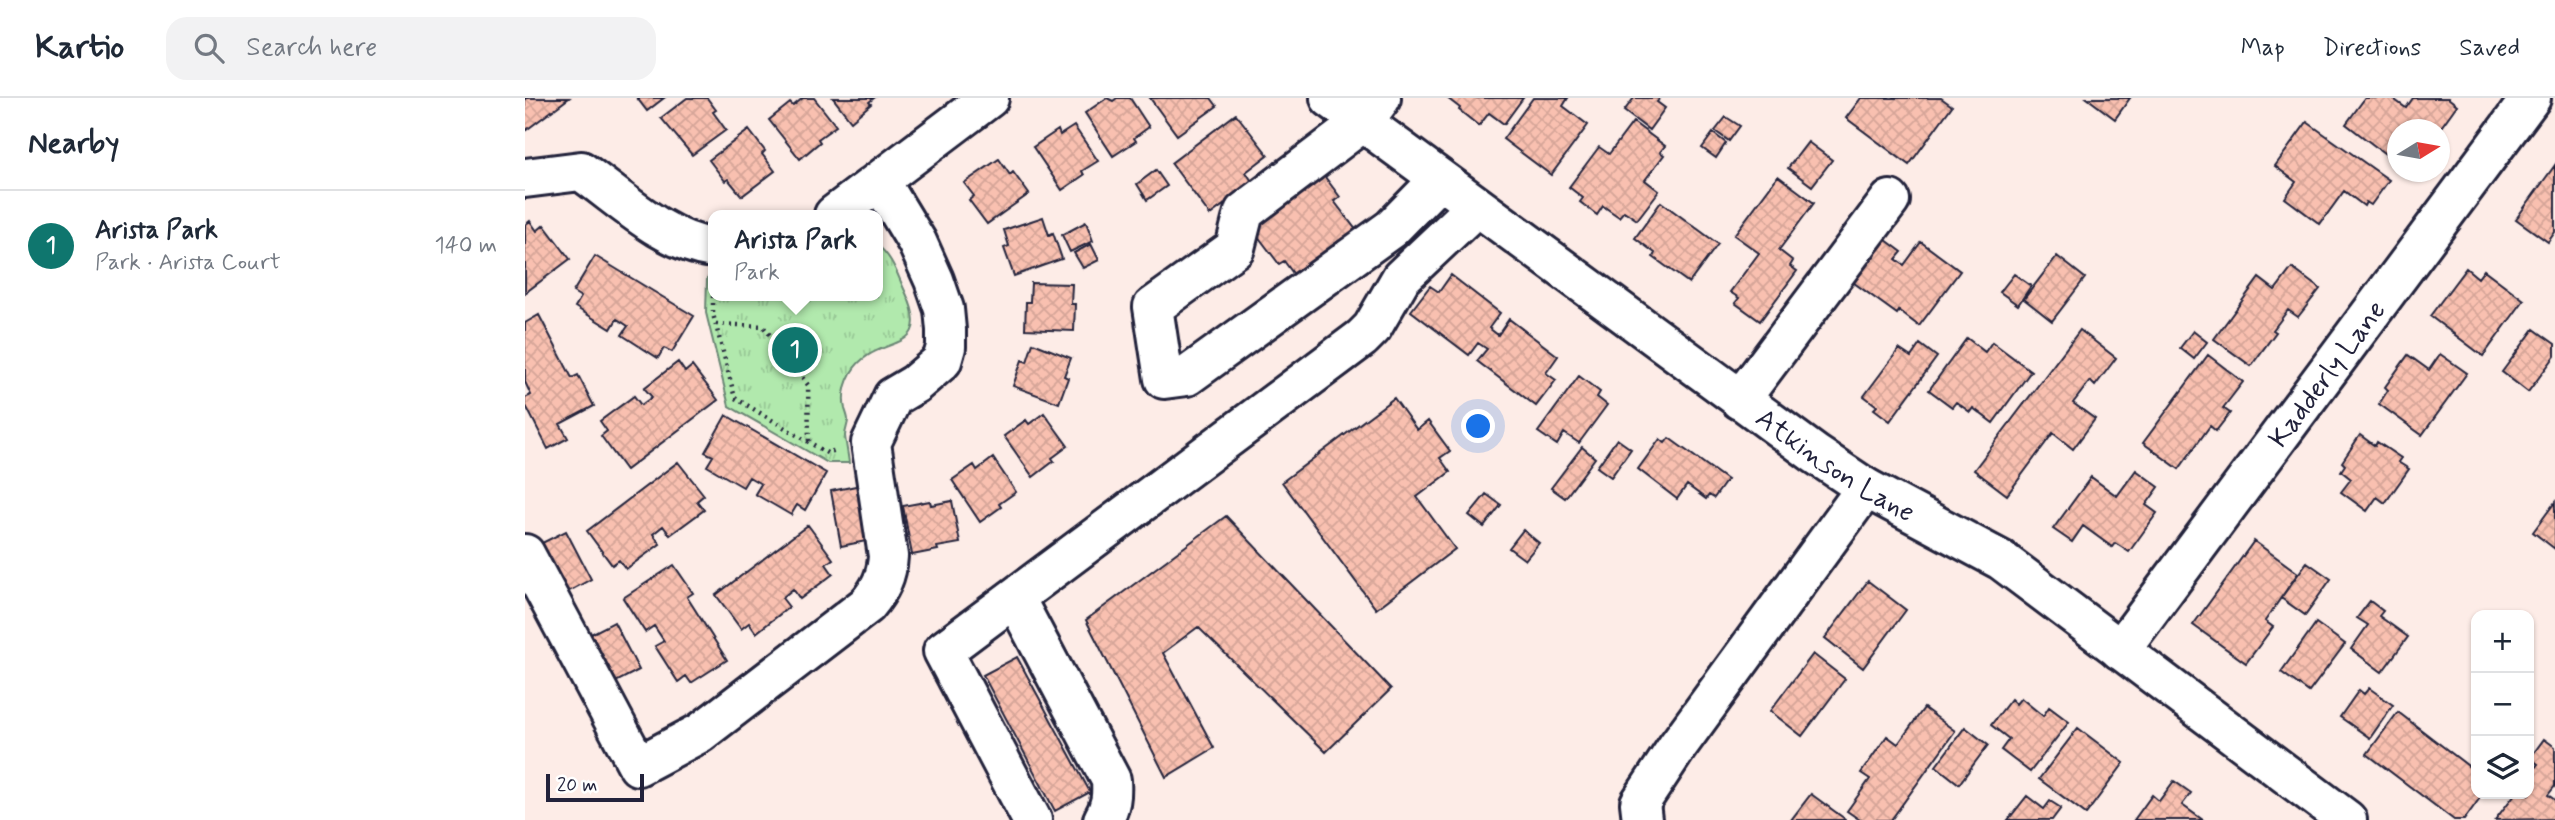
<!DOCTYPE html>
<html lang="en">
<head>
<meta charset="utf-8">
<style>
  :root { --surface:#fff; --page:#f2f2f3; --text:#1f2937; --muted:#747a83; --line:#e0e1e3; --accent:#0f766e }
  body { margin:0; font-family:Mynerve,sans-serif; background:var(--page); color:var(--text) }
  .controls { position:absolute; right:21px; bottom:21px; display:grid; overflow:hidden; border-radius:14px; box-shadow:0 2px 5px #0004 }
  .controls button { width:63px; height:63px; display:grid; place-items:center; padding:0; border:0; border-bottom:2px solid var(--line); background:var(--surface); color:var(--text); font:35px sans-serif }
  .compass { position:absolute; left:1862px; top:21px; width:63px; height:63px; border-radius:50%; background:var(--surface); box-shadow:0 2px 5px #0004; rotate:79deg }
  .scale { position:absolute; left:21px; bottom:18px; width:98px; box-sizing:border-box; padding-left:7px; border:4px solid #22223b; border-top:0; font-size:19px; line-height:24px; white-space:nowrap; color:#22223b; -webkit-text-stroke:5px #fff; paint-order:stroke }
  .you { position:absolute; left:954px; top:329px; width:24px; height:24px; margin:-18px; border:5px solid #fff; border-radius:50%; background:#1a73e8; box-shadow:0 0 0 10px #1a73e833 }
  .badge { display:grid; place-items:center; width:46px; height:46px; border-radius:50%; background:var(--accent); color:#fff; font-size:23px; font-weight:700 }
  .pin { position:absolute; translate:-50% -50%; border:4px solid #fff; box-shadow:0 2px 7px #0006 }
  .popup { position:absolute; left:183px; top:112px; width:175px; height:91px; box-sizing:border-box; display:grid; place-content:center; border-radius:14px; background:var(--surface); filter:drop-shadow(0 2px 5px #0005); font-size:23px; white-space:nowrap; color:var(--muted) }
  .popup b { font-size:26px; color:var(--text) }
  .popup::after { content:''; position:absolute; left:50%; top:100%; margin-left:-14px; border:14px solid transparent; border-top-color:var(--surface) }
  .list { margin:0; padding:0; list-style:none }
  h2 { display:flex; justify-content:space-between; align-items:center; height:91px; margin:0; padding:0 28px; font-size:30px }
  h2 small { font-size:23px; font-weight:400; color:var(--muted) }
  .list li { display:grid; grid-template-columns:46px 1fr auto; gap:21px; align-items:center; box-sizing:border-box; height:112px; padding:0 28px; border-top:2px solid var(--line) }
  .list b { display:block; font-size:26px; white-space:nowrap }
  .list p { margin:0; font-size:23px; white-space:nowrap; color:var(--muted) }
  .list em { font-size:23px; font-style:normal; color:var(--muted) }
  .icon { flex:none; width:38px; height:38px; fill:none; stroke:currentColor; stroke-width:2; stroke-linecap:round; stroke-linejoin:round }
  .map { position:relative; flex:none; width:2030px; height:722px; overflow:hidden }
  header { display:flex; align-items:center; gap:42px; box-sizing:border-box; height:98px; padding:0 35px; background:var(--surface); border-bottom:2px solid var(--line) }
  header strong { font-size:33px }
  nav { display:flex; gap:38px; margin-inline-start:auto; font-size:24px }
  .search { width:490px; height:63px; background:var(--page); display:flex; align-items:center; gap:18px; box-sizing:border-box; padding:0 24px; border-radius:21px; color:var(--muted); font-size:26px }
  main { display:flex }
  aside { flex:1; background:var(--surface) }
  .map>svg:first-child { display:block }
  .park { fill:url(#park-tufts); stroke:#6a8674; stroke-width:2 }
  .building { fill:url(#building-cross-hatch); stroke:#22223b; stroke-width:2 }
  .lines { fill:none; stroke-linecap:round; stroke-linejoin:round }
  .minor-casing { stroke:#22223b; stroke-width:44 }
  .path { stroke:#22223b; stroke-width:4.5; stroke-dasharray:2 5; stroke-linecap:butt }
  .minor { stroke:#fff; stroke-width:38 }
  .labels { text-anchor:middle; stroke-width:7; stroke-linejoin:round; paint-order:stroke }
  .street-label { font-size:28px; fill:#22223b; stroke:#fff }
</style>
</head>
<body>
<header>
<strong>Kartio</strong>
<div class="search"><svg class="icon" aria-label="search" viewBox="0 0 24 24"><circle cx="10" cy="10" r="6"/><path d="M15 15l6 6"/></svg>Search here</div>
<nav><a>Map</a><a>Directions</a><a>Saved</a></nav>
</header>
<main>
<aside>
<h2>Nearby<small></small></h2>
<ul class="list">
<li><span class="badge">1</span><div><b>Arista Park</b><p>Park · Arista Court</p></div><em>140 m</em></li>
</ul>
</aside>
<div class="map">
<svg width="2030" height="722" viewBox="0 0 2030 722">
  <defs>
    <pattern id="park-tufts" width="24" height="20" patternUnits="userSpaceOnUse" patternTransform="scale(1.75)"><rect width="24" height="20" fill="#b1e9ad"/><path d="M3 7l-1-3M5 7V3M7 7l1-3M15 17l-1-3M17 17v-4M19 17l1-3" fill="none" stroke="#98c896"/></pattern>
    <pattern id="building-cross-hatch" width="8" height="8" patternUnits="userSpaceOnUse" patternTransform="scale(1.75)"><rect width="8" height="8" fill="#f9c0b0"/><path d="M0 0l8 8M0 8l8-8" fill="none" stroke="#d5a598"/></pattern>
  </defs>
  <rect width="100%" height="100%" fill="#fdece7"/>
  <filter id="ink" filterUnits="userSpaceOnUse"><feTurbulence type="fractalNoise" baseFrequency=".0143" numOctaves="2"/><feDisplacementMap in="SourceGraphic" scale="14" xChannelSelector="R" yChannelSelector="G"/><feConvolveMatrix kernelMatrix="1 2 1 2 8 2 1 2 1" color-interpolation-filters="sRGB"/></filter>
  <g filter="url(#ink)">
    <!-- park -->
    <path class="park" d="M 352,147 C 367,158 372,176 380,193 C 412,261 350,233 326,275 C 320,286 317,298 320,311 C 321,314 323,319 323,322 C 323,327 320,332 320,338 C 321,347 323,356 324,365 L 303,365 L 204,308 L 181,215 L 182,180 L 188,181 L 188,198 L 352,198 Z"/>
    <!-- building -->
    <path class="building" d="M 0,0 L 44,0 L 0,33 Z
      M 112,0 L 139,0 L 122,13 Z
      M 162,0 L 182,0 L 191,12 L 188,14 L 201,32 L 167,57 L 136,20 Z
      M 278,0 L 289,0 L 311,28 L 293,41 L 295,44 L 275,61 L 244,22 L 265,5 L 268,8 Z
      M 308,0 L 349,0 L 344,4 L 346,6 L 326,23 Z
      M 582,0 L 588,3 L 592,0 L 605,0 L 624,29 L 609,40 L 611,43 L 588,58 L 560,15 Z
      M 625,0 L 686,0 L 692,8 L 652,37 Z
      M 922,0 L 998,0 L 979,26 L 964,15 L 954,28 L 934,12 L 935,10 Z
      M 1008,0 L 1043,0 L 1038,8 L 1063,27 L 1026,77 L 978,41 Z
      M 1109,0 L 1135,0 L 1132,4 L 1140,10 L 1124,32 L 1099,13 Z
      M 1336,0 L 1416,0 L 1427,8 L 1384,67 L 1321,20 Z
      M 1562,0 L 1605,0 L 1590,21 Z
      M 1840,0 L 1867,0 L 1881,10 L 1888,0 L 1923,0 L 1932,7 L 1914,32 L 1872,32 L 1872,65 L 1821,26 Z
      M 711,16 L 743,57 L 721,74 L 728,85 L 685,117 L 646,65 Z
      M 1201,19 L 1215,28 L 1204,43 L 1190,33 Z
      M 1108,24 L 1140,48 L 1135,54 L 1139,57 L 1120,82 L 1134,93 L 1112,122 L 1099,113 L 1094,119 L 1078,108 L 1072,117 L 1055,104 L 1058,100 L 1044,89 L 1074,49 L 1084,56 Z
      M 1782,24 L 1864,82 L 1846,107 L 1841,104 L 1839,108 L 1819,93 L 1795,126 L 1760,100 L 1771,84 L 1750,68 Z
      M 549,28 L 573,63 L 557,73 L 559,77 L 537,92 L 508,49 L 533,32 L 535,37 Z
      M 224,32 L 240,53 L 237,56 L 250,73 L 217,98 L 203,81 L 200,83 L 184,62 Z
      M 1188,35 L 1201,45 L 1191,60 L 1177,50 Z
      M 1283,44 L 1307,62 L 1287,88 L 1263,70 Z
      M 474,61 L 485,77 L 488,74 L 504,96 L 462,126 L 444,102 L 449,98 L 439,85 Z
      M 2030,67 L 2030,134 L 2023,144 L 1991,121 Z
      M 794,71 L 815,99 L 809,103 L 838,141 L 770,178 L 759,163 L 754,166 L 723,125 Z
      M 631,72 L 642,88 L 622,102 L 612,86 Z
      M 1253,78 L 1289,105 L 1254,152 L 1268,163 L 1265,168 L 1272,173 L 1235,223 L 1210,205 L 1214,200 L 1205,194 L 1234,155 L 1209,137 Z
      M 1136,104 L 1193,146 L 1164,185 L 1128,159 L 1130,155 L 1110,140 Z
      M 518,119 L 524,137 L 528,135 L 537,161 L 489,178 L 479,150 L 484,148 L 479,132 Z
      M 5,123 L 12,133 L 19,127 L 45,161 L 0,195 L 0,127 Z
      M 561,124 L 568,143 L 545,154 L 537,137 Z
      M 1357,139 L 1377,154 L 1371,161 L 1379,167 L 1396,144 L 1435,173 L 1394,228 L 1374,213 L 1372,216 L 1325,182 Z
      M 566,146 L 574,162 L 558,170 L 549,155 Z
      M 70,158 L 169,218 L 147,254 L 139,250 L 133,260 L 97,237 L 103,228 L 92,221 L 86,231 L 50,209 L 56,199 L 48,194 Z
      M 1532,158 L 1560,180 L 1527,223 L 1499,201 Z
      M 1767,170 L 1795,191 L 1773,219 L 1763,212 L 1748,232 L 1751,234 L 1726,268 L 1689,241 L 1734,180 L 1750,192 Z
      M 1941,170 L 1953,180 L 1959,172 L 1999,202 L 1958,258 L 1905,218 Z
      M 1489,176 L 1506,188 L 1493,207 L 1475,194 Z
      M 926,177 L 975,215 L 964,230 L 973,237 L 984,221 L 1033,258 L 1021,275 L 1031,282 L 1011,308 L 952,263 L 962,251 L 953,245 L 944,257 L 886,213 L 905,188 L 914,194 Z
      M 506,185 L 547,186 L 546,206 L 550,206 L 549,233 L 500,231 L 501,204 L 505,204 Z
      M 14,217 L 47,280 L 53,277 L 69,308 L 35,326 L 43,340 L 23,351 L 0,306 L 0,300 L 6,297 L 0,284 L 0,225 Z
      M 2009,231 L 2030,246 L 2030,258 L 2003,294 L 1977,274 Z
      M 1555,232 L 1591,260 L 1570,288 L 1565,283 L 1548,305 L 1570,321 L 1548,351 L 1528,335 L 1482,397 L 1449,372 Z
      M 1668,233 L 1682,244 L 1669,261 L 1655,250 Z
      M 1442,240 L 1460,254 L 1467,244 L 1506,273 L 1468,325 L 1448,310 L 1445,314 L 1431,304 L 1427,309 L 1404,292 Z
      M 508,245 L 546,260 L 539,278 L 543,280 L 534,305 L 488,288 L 497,262 L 502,264 Z
      M 1395,246 L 1412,259 L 1365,323 L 1349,311 L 1352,308 L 1339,298 L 1374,251 L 1386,259 Z
      M 1915,256 L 1942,275 L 1897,337 L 1854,306 L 1863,292 L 1860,289 L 1883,257 L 1904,272 Z
      M 1683,257 L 1718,284 L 1698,310 L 1705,315 L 1691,333 L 1685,328 L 1654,371 L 1618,345 Z
      M 153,264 L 160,274 L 167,268 L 193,302 L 101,372 L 76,338 L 82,333 L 75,323 L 109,298 L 116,307 L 127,299 L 119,290 Z
      M 1054,278 L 1075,294 L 1072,299 L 1082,307 L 1054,345 L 1039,335 L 1032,347 L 1013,334 Z
      M 869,300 L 892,332 L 903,323 L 925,353 L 915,360 L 925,374 L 892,399 L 930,451 L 851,511 L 757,384 Z
      M 519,315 L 543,348 L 527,360 L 529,363 L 508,379 L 479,338 L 501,322 L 504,326 Z
      M 201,317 L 301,375 L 280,412 L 272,407 L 266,417 L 230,396 L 236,386 L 224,379 L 218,389 L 182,368 L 188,358 L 180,354 Z
      M 1835,337 L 1850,348 L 1852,344 L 1876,360 L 1873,364 L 1884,371 L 1860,405 L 1852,399 L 1842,413 L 1816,394 L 1826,381 L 1816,373 L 1820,367 L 1817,364 Z
      M 1144,340 L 1202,382 L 1189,400 L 1184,397 L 1181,401 L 1162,387 L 1152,401 L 1113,371 L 1135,341 L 1140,345 Z
      M 1092,341 L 1106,351 L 1086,379 L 1072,369 Z
      M 1057,349 L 1070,360 L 1040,400 L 1026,390 Z
      M 468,360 L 491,394 L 474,406 L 476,409 L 455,424 L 427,382 L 449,367 L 452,372 Z
      M 153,364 L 179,397 L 172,403 L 179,412 L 145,437 L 138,428 L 128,436 L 135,446 L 101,471 L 94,462 L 87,467 L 62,433 Z
      M 1611,372 L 1634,389 L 1621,407 L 1632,415 L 1604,454 L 1590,445 L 1587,449 L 1558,428 L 1547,444 L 1528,431 L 1566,379 L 1592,398 Z
      M 336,387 L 346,442 L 316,448 L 306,393 Z
      M 961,396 L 976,407 L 959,429 L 944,417 Z
      M 405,403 L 406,407 L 427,403 L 435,445 L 412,449 L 413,452 L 387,457 L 378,408 Z
      M 2030,404 L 2030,451 L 2008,434 Z
      M 701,418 L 866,591 L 801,654 L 673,529 L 638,555 L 689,650 L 641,679 L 561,522 Z
      M 283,427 L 308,461 L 301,466 L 308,476 L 275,501 L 268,491 L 257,500 L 264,509 L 231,535 L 224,525 L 216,531 L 191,497 Z
      M 998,432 L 1014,445 L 1000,462 L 984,450 Z
      M 41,433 L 66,481 L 39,496 L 13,447 Z
      M 1729,443 L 1773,475 L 1740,523 L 1748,529 L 1721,565 L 1668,527 Z
      M 1782,464 L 1806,481 L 1780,517 L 1756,500 Z
      M 149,467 L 168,495 L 162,499 L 202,562 L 166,585 L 161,578 L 153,584 L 130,548 L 139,543 L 129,528 L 120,534 L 98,500 Z
      M 1343,483 L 1381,512 L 1338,570 L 1300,540 Z
      M 1845,503 L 1858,513 L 1854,518 L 1883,539 L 1857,574 L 1826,551 L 1843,527 L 1832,520 Z
      M 89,524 L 114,572 L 87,586 L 62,538 Z
      M 1791,525 L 1820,546 L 1784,594 L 1756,574 Z
      M 1288,556 L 1320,581 L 1277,638 L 1245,613 Z
      M 492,559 L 565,694 L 530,713 L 458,577 Z
      M 1844,590 L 1868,607 L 1845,640 L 1815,619 L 1834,592 L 1839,596 Z
      M 1496,600 L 1518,618 L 1524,609 L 1544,624 L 1505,674 L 1476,652 L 1484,641 L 1466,627 L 1486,601 L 1491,606 Z
      M 1399,610 L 1430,633 L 1366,722 L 1335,722 L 1322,713 L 1345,681 L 1336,675 L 1362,638 L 1373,646 Z
      M 1873,614 L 1951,674 L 1951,696 L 1957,697 L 1939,722 L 1929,722 L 1842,656 Z
      M 1440,629 L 1463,647 L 1434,686 L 1411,668 Z
      M 1553,630 L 1599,665 L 1561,716 L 1514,681 Z
      M 2019,641 L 2030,649 L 2030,688 L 2023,697 L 2030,702 L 2030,721 L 1970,722 L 1990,696 L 2004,696 L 2004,677 L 2013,666 L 2005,660 Z
      M 1649,683 L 1666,695 L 1657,707 L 1678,722 L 1609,722 L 1627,697 L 1634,703 Z
      M 1286,696 L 1320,721 L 1320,722 L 1266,722 Z
      M 1502,698 L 1519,711 L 1525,703 L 1536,710 L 1527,722 L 1483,722 Z"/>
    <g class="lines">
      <defs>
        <g id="minor">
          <path id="s1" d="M 805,0 L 1290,356 L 1341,390 L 1476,462 L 1822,722"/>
          <path d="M 856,0 L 838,24 L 719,114 L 710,150 L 628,209 L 639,281 L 662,278 L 867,130 L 914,82"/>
          <path d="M 0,80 L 56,73 C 96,101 138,143 188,150"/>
          <path d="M 309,117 L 464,0"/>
          <path d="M 1215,302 L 1365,102"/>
          <path d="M 0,456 L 113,668 L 175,635 L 342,507 C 355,492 362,478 363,458 L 346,345 L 368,299 L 390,286 L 417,263 L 421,249 L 421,232 L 419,211 L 409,182 L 392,144 L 355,83"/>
          <path d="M 490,500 L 586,682 C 587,698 586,708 578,722"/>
          <path id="s2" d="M 1595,552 L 2006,0"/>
          <path d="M 507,722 L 418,553 L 837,240 L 847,230 L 876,180 L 951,109"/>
          <path d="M 1117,722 L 1115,705 L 1152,649 L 1341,390"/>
        </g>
      </defs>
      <!-- minor casing -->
      <use href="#minor" class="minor-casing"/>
      <!-- path -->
      <path class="path" d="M 188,198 L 188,216 L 210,300 L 302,355 L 311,352
        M 191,226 L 238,228 L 283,287 L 284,344"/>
      <!-- minor -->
      <use href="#minor" class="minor"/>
    </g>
  </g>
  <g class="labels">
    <!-- street labels -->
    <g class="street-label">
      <text dy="10" stroke="none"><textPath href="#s2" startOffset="345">Kadderly Lane</textPath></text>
      <text dy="10" stroke="none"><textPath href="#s1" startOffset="625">Atkinson Lane</textPath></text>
    </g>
  </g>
</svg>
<div class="controls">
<button>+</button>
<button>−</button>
<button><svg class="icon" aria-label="layers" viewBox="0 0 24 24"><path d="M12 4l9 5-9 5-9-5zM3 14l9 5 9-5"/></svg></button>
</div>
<svg class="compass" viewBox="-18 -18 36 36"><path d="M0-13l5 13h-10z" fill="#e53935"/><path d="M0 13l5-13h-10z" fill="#747a83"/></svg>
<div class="scale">20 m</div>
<div class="you"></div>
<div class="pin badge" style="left:270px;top:252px">1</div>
<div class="popup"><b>Arista Park</b>Park</div>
</div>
</main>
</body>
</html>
